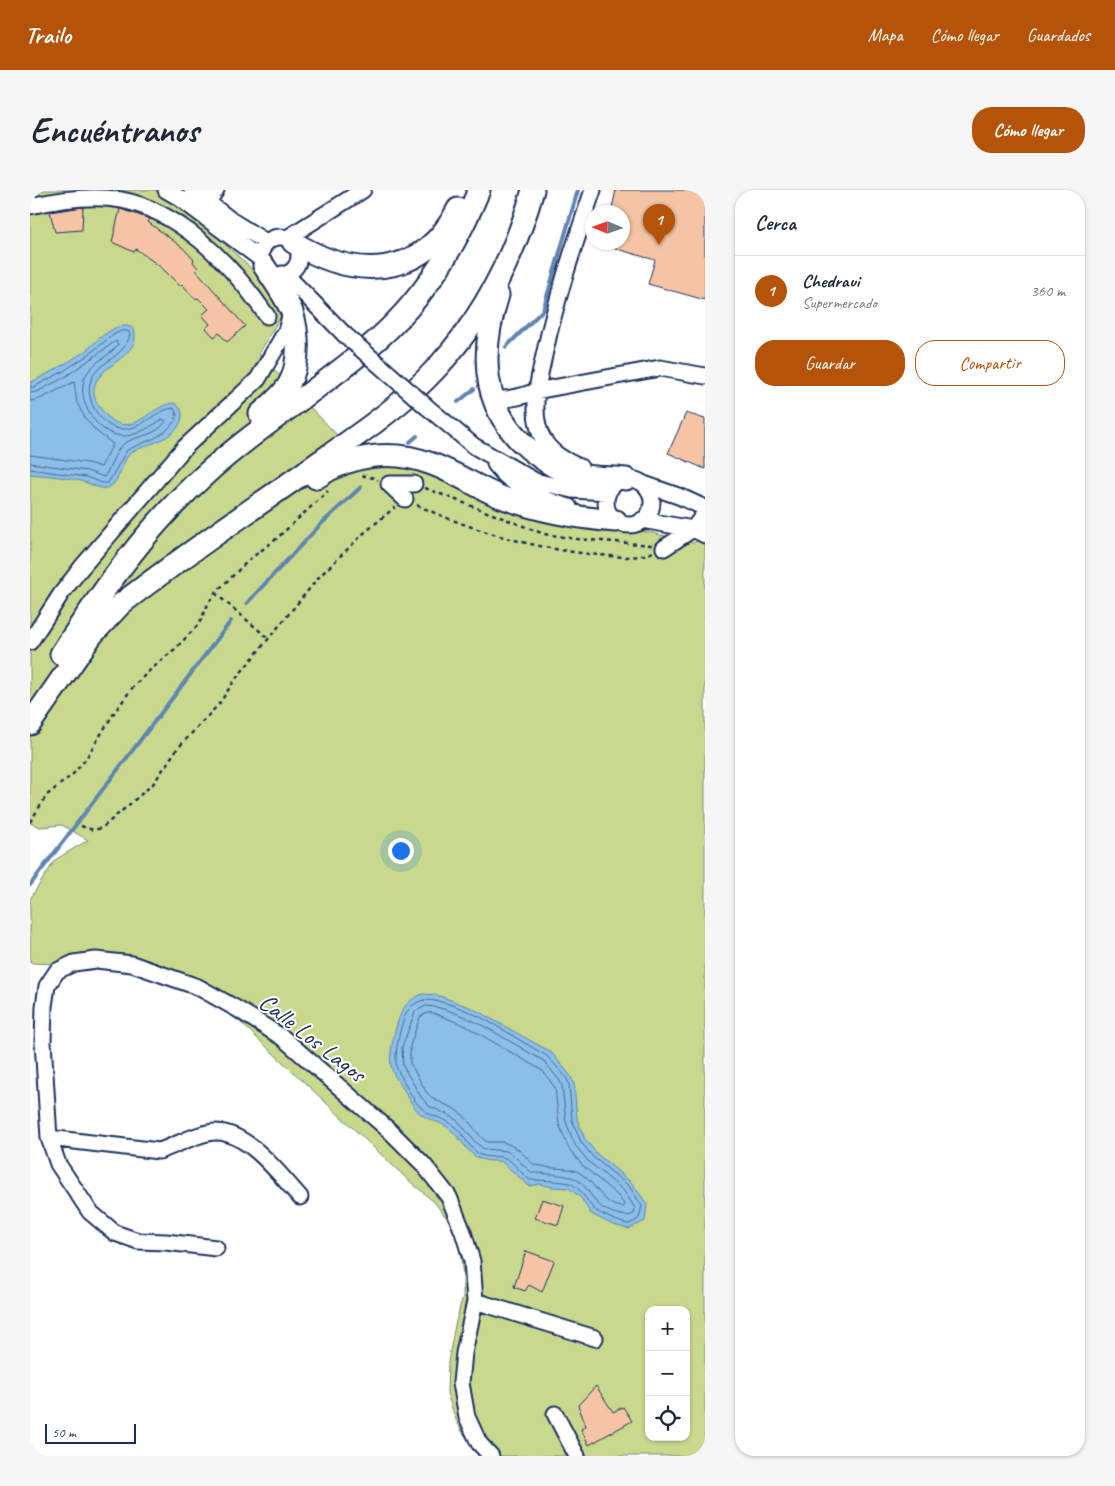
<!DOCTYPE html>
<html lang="es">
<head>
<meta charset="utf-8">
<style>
  :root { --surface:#fff; --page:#f6f6f7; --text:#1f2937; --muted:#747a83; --line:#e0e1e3; --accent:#b45309 }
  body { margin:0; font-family:Caveat,sans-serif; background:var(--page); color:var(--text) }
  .controls { position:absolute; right:15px; bottom:15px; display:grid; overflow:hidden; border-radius:10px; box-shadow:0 1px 4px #0004 }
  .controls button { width:45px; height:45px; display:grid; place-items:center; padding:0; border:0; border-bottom:1px solid var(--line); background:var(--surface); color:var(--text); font:25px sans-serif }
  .compass { position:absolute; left:555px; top:15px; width:45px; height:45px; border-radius:50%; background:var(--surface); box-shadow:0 1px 4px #0004; rotate:272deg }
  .scale { position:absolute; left:15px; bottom:12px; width:91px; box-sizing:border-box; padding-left:5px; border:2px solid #1b2f5e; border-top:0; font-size:14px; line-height:18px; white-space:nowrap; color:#1b2f5e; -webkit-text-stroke:4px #fff; paint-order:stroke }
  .you { position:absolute; left:370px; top:660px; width:18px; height:18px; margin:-12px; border:4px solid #fff; border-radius:50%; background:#1a73e8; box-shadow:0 0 0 8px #1a73e833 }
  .badge { display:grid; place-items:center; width:32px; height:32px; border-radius:50%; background:var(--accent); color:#fff; font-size:16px; font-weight:700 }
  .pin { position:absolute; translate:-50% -41px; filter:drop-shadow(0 1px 2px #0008) }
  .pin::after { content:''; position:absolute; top:26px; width:18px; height:15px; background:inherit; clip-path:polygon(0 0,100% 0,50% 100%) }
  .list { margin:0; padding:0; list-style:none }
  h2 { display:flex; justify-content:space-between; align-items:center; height:65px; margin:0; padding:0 20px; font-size:21px }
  h2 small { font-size:16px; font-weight:400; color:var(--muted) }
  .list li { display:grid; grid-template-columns:32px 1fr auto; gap:15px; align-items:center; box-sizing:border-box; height:70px; padding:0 20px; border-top:1px solid var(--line) }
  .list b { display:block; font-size:19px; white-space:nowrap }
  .list p { margin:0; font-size:16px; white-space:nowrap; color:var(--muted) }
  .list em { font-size:16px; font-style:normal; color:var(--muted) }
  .actions { display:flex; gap:10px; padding:15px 20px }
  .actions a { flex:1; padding:11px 0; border:1px solid var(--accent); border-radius:20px; text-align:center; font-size:18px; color:var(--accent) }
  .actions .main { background:var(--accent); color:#fff }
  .icon { flex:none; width:28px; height:28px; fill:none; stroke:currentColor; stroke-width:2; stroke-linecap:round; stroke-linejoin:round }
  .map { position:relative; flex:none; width:675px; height:1266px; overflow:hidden; border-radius:20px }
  header { display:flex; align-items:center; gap:30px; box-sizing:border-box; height:70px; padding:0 25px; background:var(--accent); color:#fff }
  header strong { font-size:24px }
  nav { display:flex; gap:28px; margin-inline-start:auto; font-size:18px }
  .intro { display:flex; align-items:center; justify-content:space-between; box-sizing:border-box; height:120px; padding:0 30px }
  h1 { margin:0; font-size:35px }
  .button { padding:12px 22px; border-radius:20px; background:var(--accent); color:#fff; font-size:18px; font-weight:700 }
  main { display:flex; gap:30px; padding:0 30px }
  aside { flex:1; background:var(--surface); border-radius:20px; box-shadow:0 1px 4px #0004 }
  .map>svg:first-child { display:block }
  .green { fill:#c8d98d; stroke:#728476; fill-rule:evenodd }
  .water { fill:#8bbee8; stroke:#5e85b1 }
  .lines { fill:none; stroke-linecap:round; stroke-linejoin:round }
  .shore { stroke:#486895; stroke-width:1 }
  .stream { stroke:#5e85b1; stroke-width:4 }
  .building { fill:#f5c4a5; stroke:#1b2f5e }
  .minor-casing { stroke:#1b2f5e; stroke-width:19 }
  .highway-casing { stroke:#1b2f5e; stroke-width:25 }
  .path { stroke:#1b2f5e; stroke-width:2.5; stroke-dasharray:4 4; stroke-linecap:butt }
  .minor { stroke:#fff; stroke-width:15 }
  .highway { stroke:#fff; stroke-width:21 }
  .minor-bridge-casing { stroke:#1b2f5e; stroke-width:19; stroke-linecap:butt }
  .minor-bridge { stroke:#fff; stroke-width:15 }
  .labels { text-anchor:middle; stroke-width:4; stroke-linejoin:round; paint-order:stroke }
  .street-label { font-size:25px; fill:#1b2f5e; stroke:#fff }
</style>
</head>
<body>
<header>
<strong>Trailo</strong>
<nav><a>Mapa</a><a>Cómo llegar</a><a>Guardados</a></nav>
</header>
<div class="intro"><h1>Encuéntranos</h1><a class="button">Cómo llegar</a></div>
<main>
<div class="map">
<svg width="675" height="1266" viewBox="0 0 675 1266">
  <rect width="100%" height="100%" fill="#fff"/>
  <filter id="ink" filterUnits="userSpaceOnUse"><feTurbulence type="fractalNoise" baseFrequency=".02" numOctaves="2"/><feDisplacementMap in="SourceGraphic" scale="10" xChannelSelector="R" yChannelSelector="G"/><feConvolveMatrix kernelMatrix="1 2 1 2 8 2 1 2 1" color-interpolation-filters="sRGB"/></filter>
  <g filter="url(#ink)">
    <!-- green -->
    <path class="green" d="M 0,0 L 125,0 L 131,2 L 172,33 L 223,80 L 233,92 L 252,124 L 229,164 L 333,272 L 370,275 L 581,341 L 619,342 L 664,353 L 675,341 L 675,1266 L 451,1266 L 433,1243 L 426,1230 L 417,1203 L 418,1172 L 425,1135 L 433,1106 L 433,1088 L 430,1060 L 426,1045 L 419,1031 L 404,1012 L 375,987 L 210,832 L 185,813 L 156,798 L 85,776 L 0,773 L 0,709 L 25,670 L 58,650 L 32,635 L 10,637 L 0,633 ZM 619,1120 L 656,1120 L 656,1247 L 619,1247 Z"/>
    <!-- water -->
    <path class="water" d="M 91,136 L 98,136 L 104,139 C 114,170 55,176 65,208 C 67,215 73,222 78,227 C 103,250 121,214 144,213 C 149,216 152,219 152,225 C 152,248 116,254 102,262 C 92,268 91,292 79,297 C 72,301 64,295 57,293 C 40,287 19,286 0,284 L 0,193 C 19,183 38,173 55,161 C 66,152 76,140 91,136 Z
      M 392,804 L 407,805 L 442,818 L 521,862 L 540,885 L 544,893 L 547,929 L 555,949 L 566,963 L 602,993 L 617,1014 L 615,1031 L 599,1039 L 583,1035 L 561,1024 L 551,1008 L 539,998 L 522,997 L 510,994 L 499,996 L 471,971 C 439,972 442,961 422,941 C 414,932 401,932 392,925 C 385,920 380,911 376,903 C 371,895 363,886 361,876 C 358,865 367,825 376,815 C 380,810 387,807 392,804 Z"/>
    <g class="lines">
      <!-- shore -->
      <path class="shore" d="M 0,197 L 4,197 L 32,182 L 58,165 L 83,145 L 91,141 L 98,141 L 100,144 C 95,168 69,170 61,190 C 53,210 73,241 95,239 C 114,238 126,219 144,218 L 147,225 L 145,231 L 135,242 L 125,248 L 97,260 L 78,293 L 72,293 L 56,287 L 0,279
        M 0,203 L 7,202 L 35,187 L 86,151 L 88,155 C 78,167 61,173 55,187 C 45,211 68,247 95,246 C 109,245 121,236 133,229 L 136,231 C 127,246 108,245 95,253 C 84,260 82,277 74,287 L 57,281 L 0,273
        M 0,211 L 10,209 L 44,192 L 47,213 L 55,228 L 66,241 L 83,254 L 71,277 L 58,273 L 0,265
        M 394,810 C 434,810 482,847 517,866 L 536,887 L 539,894 L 542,930 L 551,952 L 563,967 L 599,996 L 612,1016 L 609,1028 C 607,1030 602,1033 599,1034 C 592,1034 567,1023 563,1018 C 556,1010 552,1000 542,994 C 537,991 507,990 500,990 C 491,984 486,974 477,969 C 469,964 460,969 451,965 C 439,959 435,945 425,937 C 416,928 404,928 395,921 C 382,912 375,892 367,879 C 363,867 371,827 380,818 C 383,814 390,811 394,810 Z
        M 396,816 C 431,817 482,854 514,871 L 530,891 L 532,896 L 536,932 L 545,955 L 558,971 L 594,1001 L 605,1018 L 604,1024 C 595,1029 574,1021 568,1014 C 560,1006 556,994 544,988 C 538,985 509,983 502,983 L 485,967 L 477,961 L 454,959 L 446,953 L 429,932 L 419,925 L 399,916 L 391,907 L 373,876 L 372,857 L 385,822 Z
        M 403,823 L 434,835 L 513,881 L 525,898 L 529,934 L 539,959 L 553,976 L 588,1006 L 594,1014 L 594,1017 C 573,1018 565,990 548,982 C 540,978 532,979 524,978 C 517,978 511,975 504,975 L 489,960 L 480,955 L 473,952 L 457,952 L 452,948 L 434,926 L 423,918 L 403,909 L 397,903 L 380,873 L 380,856 L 390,827 L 397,823 Z"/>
      <!-- stream -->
      <path class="stream" d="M 476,157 L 513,120 L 548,0
        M 428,212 L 444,199
        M 380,252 L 387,246
        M 217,413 L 290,335 L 331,297
        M 0,695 L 201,431"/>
    </g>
    <!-- building -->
    <path class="building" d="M 586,0 L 675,0 L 675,110 L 618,94 L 625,70 L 573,55 L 573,52 L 592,52 L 592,22 L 581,22 Z
      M 53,17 L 52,40 L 25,42 L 20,22 Z
      M 90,19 L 120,29 L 118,32 L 153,58 L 164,70 L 163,72 L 168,78 L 166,80 L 215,136 L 197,152 L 189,143 L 184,147 L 176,138 L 180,134 L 172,125 L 179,119 L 168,108 L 165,109 L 152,94 L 150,96 L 132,78 L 106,59 L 104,62 L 82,52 Z
      M 656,223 L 675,229 L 675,279 L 638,263 Z
      M 512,1009 L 534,1016 L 528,1035 L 505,1028 Z
      M 496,1061 L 524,1071 L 512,1102 L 499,1095 L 495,1101 L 484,1097 Z
      M 566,1196 L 583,1222 L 593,1217 L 602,1231 L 559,1255 L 551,1239 L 556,1236 L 548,1215 Z"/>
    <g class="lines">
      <defs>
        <path id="minor" d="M 136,0 L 148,7 L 232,70
          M 162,0 L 202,31 L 236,52
          M 0,16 C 71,0 114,4 171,51 C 197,73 218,98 237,126
          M 173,20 L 186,0
          M231 66a19 19 0 1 1 38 0a19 19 0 1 1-38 0Z
          M 257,48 L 333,0
          M 252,84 L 259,88 L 314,144
          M 463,209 C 478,210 492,207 506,201 L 630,178 L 675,186
          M 397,217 L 444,256 L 505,291 L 542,300 L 578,302
          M 465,274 C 469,279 473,284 478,288 C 495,302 519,311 539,317
          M 550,277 C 530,269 513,258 508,236 C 502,211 510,185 515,161 C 527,106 545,53 563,0
          M576 312a23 23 0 1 1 46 0a23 23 0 1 1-46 0Z
          M 359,294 L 384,294
          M 359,294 L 375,309
          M 614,294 L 651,307 L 675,318
          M 612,330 L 663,339 L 675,345
          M 634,358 L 663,339 L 675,323
          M 0,452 L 31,404 L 51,378 L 154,258 L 228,189 L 256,141 L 261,123
          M 19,948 L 129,961 C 145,956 171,941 187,942 C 219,943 250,985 270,1007
          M 186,1058 L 136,1052 L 108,1051 L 85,1043 L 60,1022 L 28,974 L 19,948 L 13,852 L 14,816 L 17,796 L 27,781 L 44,773 L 66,770 L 102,774 L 168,797 L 209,820 L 253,848 L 360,941 L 393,974 L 419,1007 L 433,1042 L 442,1071 L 445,1111 L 434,1163 L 431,1193 L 437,1227 L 449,1253 L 461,1266
          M 445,1111 L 565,1148
          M 525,1224 L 547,1266"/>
        <path id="highway" d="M 263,52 C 324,90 392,90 428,19
          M 468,105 C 450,162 450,218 499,259 C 509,267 520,275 531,280 C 551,288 575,287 596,289
          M 230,224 C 240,215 252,206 259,194 C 270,174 269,143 262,122 C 255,106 244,91 234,76
          M 286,288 C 321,264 363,259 402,274 C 426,283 447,297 471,307 C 508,321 546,328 586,331
          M 31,464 C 74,398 119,334 178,282 C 231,234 294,197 348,149 C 393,109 426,56 449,0
          M 0,534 L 62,445 L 91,414 C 154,365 220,321 285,275 C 322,249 364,221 396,189 C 448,137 483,71 503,0"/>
      </defs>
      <!-- minor casing -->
      <use href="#minor" class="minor-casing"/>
      <!-- highway casing -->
      <use href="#highway" class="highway-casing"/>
      <!-- path -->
      <path class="path" d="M 332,286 L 338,286 L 348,290
        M 395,298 L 514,344 L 547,349 L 622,355
        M 387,315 C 443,341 509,360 570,365 C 589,367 606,369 623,362
        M 185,403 L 238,448
        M 0,632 L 17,605 L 43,584 L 55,570 L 84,523 L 103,497 L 118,482 L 146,458 L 169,434 L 178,414 L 185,403 L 220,369 L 245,350 L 298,301
        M 51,636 L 63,640 L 72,638 L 123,594 L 147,559 L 189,514 L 204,491 L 289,387 L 333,344 L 365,317"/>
      <!-- minor -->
      <use href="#minor" class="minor"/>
      <!-- highway -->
      <use href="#highway" class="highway"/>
      <defs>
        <path id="minor-bridge" d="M 314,144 L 397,217"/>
      </defs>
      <!-- minor-bridge casing -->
      <use href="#minor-bridge" class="minor-bridge-casing"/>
      <!-- minor-bridge -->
      <use href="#minor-bridge" class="minor-bridge"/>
    </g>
  </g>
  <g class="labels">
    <!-- street labels -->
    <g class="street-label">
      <text transform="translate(283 847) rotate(38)" y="9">Calle Los Lagos</text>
    </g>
  </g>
</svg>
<div class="controls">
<button>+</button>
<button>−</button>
<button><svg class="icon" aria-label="locate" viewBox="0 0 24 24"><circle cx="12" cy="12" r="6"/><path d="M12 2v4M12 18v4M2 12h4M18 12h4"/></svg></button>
</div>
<svg class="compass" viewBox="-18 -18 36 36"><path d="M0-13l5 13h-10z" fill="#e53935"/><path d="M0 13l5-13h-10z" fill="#747a83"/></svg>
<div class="scale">50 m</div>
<div class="you"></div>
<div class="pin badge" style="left:629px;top:55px">1</div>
</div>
<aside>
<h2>Cerca<small></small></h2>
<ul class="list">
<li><span class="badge">1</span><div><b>Chedraui</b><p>Supermercado</p></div><em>360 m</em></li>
</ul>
<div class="actions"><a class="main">Guardar</a><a>Compartir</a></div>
</aside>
</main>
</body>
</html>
